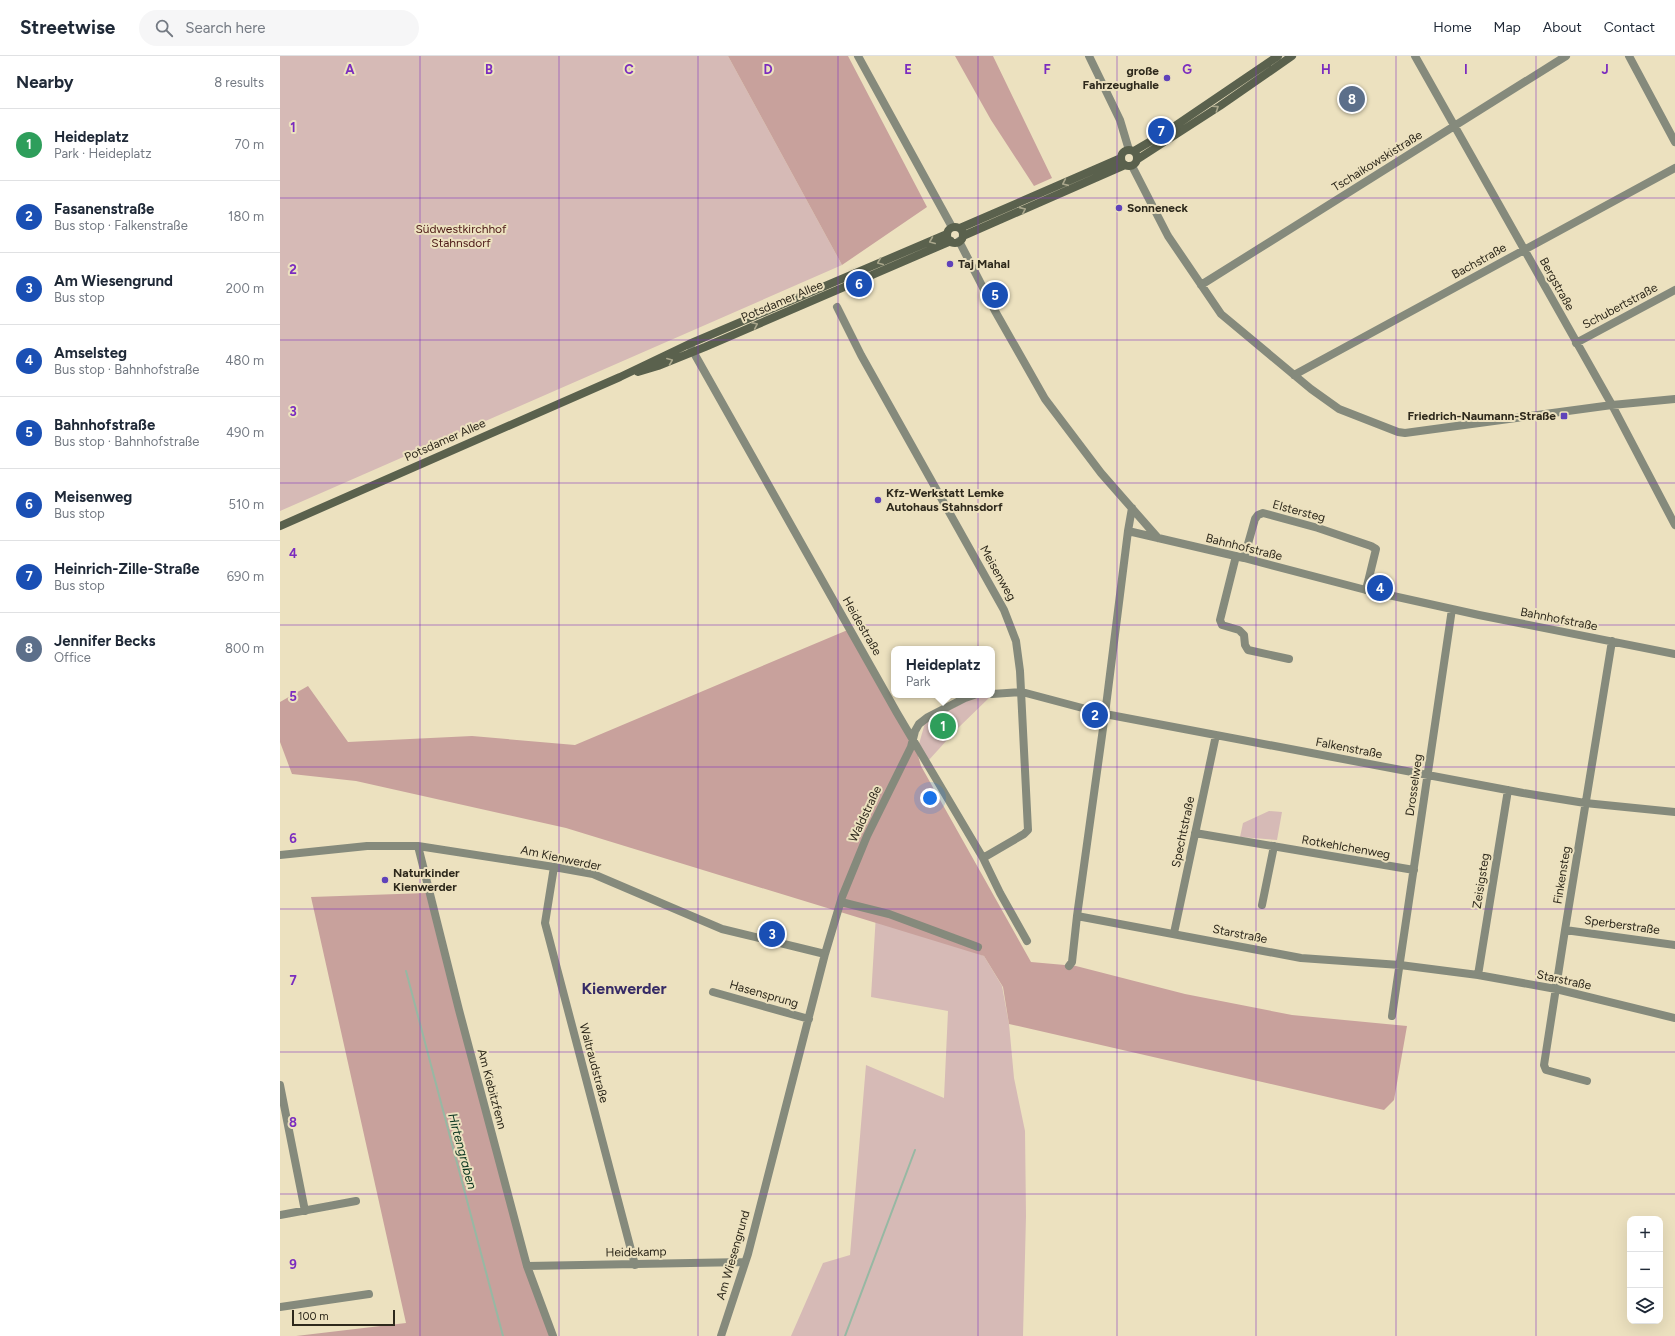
<!DOCTYPE html>
<html lang="en">
<head>
<meta charset="utf-8">
<style>
  :root { --surface:#fff; --page:#f6f6f7; --text:#1f2937; --muted:#747a83; --line:#e0e1e3; --accent:#5f42ba }
  body { margin:0; font-family:Figtree,sans-serif; background:var(--page); color:var(--text) }
  .controls { position:absolute; right:12px; bottom:12px; display:grid; overflow:hidden; border-radius:8px; box-shadow:0 4px 16px #0002 }
  .controls button { width:36px; height:36px; display:grid; place-items:center; padding:0; border:0; border-bottom:1px solid var(--line); background:var(--surface); color:var(--text); font:20px sans-serif }
  .scale { position:absolute; left:12px; bottom:10px; width:103px; box-sizing:border-box; padding-left:4px; border:2px solid #2d281b; border-top:0; font-size:11px; line-height:14px; white-space:nowrap; color:#2d281b; -webkit-text-stroke:3px #ece1bf; paint-order:stroke }
  .you { position:absolute; left:650px; top:742px; width:14px; height:14px; margin:-10px; border:3px solid #fff; border-radius:50%; background:#1a73e8; box-shadow:0 0 0 6px #1a73e833 }
  .badge { display:grid; place-items:center; width:26px; height:26px; border-radius:50%; background:var(--accent); color:#fff; font-size:13px; font-weight:700 }
  .pin { position:absolute; translate:-50% -50%; border:2px solid #fff; box-shadow:0 1px 4px #0006 }
  .popup { position:absolute; left:611px; top:590px; width:104px; height:52px; box-sizing:border-box; display:grid; place-content:center; border-radius:8px; background:var(--surface); filter:drop-shadow(0 1px 3px #0005); font-size:13px; white-space:nowrap; color:var(--muted) }
  .popup b { font-size:15px; color:var(--text) }
  .popup::after { content:''; position:absolute; left:50%; top:100%; margin-left:-8px; border:8px solid transparent; border-top-color:var(--surface) }
  .list { margin:0; padding:0; list-style:none }
  h2 { display:flex; justify-content:space-between; align-items:center; height:52px; margin:0; padding:0 16px; font-size:17px }
  h2 small { font-size:13px; font-weight:400; color:var(--muted) }
  .list li { display:grid; grid-template-columns:26px 1fr auto; gap:12px; align-items:center; box-sizing:border-box; height:72px; padding:0 16px; border-top:1px solid var(--line) }
  .list b { display:block; font-size:15px; white-space:nowrap }
  .list p { margin:0; font-size:13px; white-space:nowrap; color:var(--muted) }
  .list em { font-size:13px; font-style:normal; color:var(--muted) }
  .icon { flex:none; width:22px; height:22px; fill:none; stroke:currentColor; stroke-width:2; stroke-linecap:round; stroke-linejoin:round }
  .map { position:relative; flex:none; width:1395px; height:1280px; overflow:hidden }
  header { display:flex; align-items:center; gap:24px; box-sizing:border-box; height:56px; padding:0 20px; background:var(--surface); border-bottom:1px solid var(--line) }
  header strong { font-size:19px }
  nav { display:flex; gap:22px; margin-inline-start:auto; font-size:14px }
  .search { width:280px; height:36px; background:var(--page); display:flex; align-items:center; gap:10px; box-sizing:border-box; padding:0 14px; border-radius:22px; color:var(--muted); font-size:15px }
  main { display:flex }
  aside { flex:1; background:var(--surface) }
  .map>svg:first-child { display:block }
  .green { fill:#d6bab6 }
  .forest { fill:#c8a19c }
  .lines { fill:none; stroke-linecap:round; stroke-linejoin:round }
  .stream { stroke:#97b8a3; stroke-width:2 }
  .street { stroke:#858a7c; stroke-width:8 }
  .secondary { stroke:#5a614d; stroke-width:8 }
  .oneway { stroke:#aaa78c }
  .grid { fill:none; stroke:#7b2cbf; stroke-width:1; stroke-opacity:0.55 }
  .poi-dot { fill:#5f42ba; stroke:#ece1bf; stroke-width:1.5 }
  .labels { text-anchor:middle; stroke-width:4; stroke-linejoin:round; paint-order:stroke }
  .poi-label { font-size:12px; font-weight:bold; fill:#2d281b; stroke:#ece1bf; text-anchor:start }
  .street-label { font-size:12px; fill:#2d281b; stroke:#ece1bf }
  .park-label { font-size:12px; fill:#4c1916; stroke:#ece1bf }
  .water-label { font-size:13px; font-style:italic; fill:#08341e; stroke:#ece1bf }
  .district-label { font-size:16px; font-weight:bold; fill:#362b66; stroke:#ece1bf }
  .grid-label { font-size:13px; text-anchor:middle; font-weight:bold; fill:#7b2cbf; stroke:#ece1bf; stroke-width:4; stroke-linejoin:round; paint-order:stroke }
</style>
</head>
<body>
<header>
<strong>Streetwise</strong>
<div class="search"><svg class="icon" aria-label="search" viewBox="0 0 24 24"><circle cx="10" cy="10" r="6"/><path d="M15 15l6 6"/></svg>Search here</div>
<nav><a>Home</a><a>Map</a><a>About</a><a>Contact</a></nav>
</header>
<main>
<aside>
<h2>Nearby<small>8 results</small></h2>
<ul class="list">
<li><span class="badge" style="background:#2e9e5b">1</span><div><b>Heideplatz</b><p>Park · Heideplatz</p></div><em>70 m</em></li>
<li><span class="badge" style="background:#1a4fb4">2</span><div><b>Fasanenstraße</b><p>Bus stop · Falkenstraße</p></div><em>180 m</em></li>
<li><span class="badge" style="background:#1a4fb4">3</span><div><b>Am Wiesengrund</b><p>Bus stop</p></div><em>200 m</em></li>
<li><span class="badge" style="background:#1a4fb4">4</span><div><b>Amselsteg</b><p>Bus stop · Bahnhofstraße</p></div><em>480 m</em></li>
<li><span class="badge" style="background:#1a4fb4">5</span><div><b>Bahnhofstraße</b><p>Bus stop · Bahnhofstraße</p></div><em>490 m</em></li>
<li><span class="badge" style="background:#1a4fb4">6</span><div><b>Meisenweg</b><p>Bus stop</p></div><em>510 m</em></li>
<li><span class="badge" style="background:#1a4fb4">7</span><div><b>Heinrich-Zille-Straße</b><p>Bus stop</p></div><em>690 m</em></li>
<li><span class="badge" style="background:#5c6f8a">8</span><div><b>Jennifer Becks</b><p>Office</p></div><em>800 m</em></li>
</ul>
</aside>
<div class="map">
<svg width="1395" height="1280" viewBox="0 0 1395 1280">
  <rect width="100%" height="100%" fill="#ece1bf"/>
  <!-- green -->
  <path class="green" d="M 0,0 L 448,0 L 562,209 L 0,455 Z
    M 712,639 L 677,673 L 648,705 L 639,688 L 645,667 L 696,640 Z
    M 989,755 L 1002,756 L 997,784 L 960,781 L 963,767 Z
    M 596,858 L 704,900 L 722,930 L 729,968 L 734,1022 L 745,1075 L 746,1160 L 743,1280 L 511,1280 L 543,1207 L 570,1199 L 586,1009 L 664,1042 L 668,955 L 591,941 Z"/>
  <!-- forest -->
  <path class="forest" d="M 448,0 L 568,0 L 647,151 L 562,209 Z
    M 675,0 L 713,0 L 772,122 L 754,130 L 711,64 Z
    M 570,573 L 633,682 L 641,710 L 751,906 L 796,910 L 905,938 L 1012,959 L 1127,970 L 1114,1044 L 1104,1054 L 729,968 L 723,931 L 704,900 L 286,772 L 76,725 L 12,718 L 0,686 L 0,646 L 28,630 L 68,686 L 192,680 L 295,689 Z
    M 147,837 L 270,1280 L 16,1280 L 126,1267 L 31,841 Z"/>
  <g class="lines">
    <!-- stream -->
    <path class="stream" d="M 126,915 L 223,1280
      M 565,1280 L 635,1094"/>
    <!-- street -->
    <path class="street" d="M 578,0 L 672,171
      M 809,0 L 840,64 L 849,94
      M 1135,0 L 1332,349 L 1395,469
      M 1349,0 L 1395,86
      M 852,110 L 888,180 L 941,258 L 1031,333 L 1059,353 L 1118,376 L 1125,377 L 1332,349 L 1395,343
      M 679,185 L 715,255 L 765,343 L 821,417 L 878,482
      M 921,229 L 1286,0
      M 557,251 L 581,299 L 724,554 L 736,585 L 740,615 L 748,774 L 744,778 L 703,802
      M 1296,287 L 1395,234
      M 410,290 L 617,657 L 703,802 L 720,837 L 747,885
      M 1014,319 L 1395,112
      M 848,475 L 964,502 L 1086,534 L 1199,559 L 1395,598
      M 956,500 L 940,564 L 942,569 L 959,574 L 964,579 L 965,589 L 968,594 L 1009,603
      M 964,502 L 975,463 L 978,459 L 983,457 L 1038,472 L 1091,490 L 1096,493 L 1086,534
      M 712,638 L 742,636 L 825,658 L 1243,737 L 1305,747 L 1395,756
      M 915,777 L 1134,814
      M 138,790 L 179,954 L 247,1210 L 273,1280
      M 0,799 L 87,790 L 138,790 L 274,811 L 313,818 L 442,873 L 545,898
      M 274,811 L 265,867 L 355,1209
      M 561,846 L 609,858 L 698,891
      M 982,849 L 994,790
      M 797,860 L 1021,902 L 1120,909 L 1198,919 L 1276,933 L 1395,962
      M 1285,874 L 1395,889
      M 894,877 L 936,679
      M 789,910 L 792,906 L 797,860 L 825,658 L 848,475 L 852,452
      M 1198,919 L 1228,734
      M 433,936 L 529,963
      M 1112,960 L 1172,553
      M 1307,1025 L 1266,1014 L 1264,1009 L 1285,874 L 1332,585
      M 0,1029 L 25,1155
      M 0,1159 L 76,1145
      M 247,1210 L 465,1206
      M 0,1251 L 89,1238
      M 441,1280 L 468,1198 L 545,898 L 562,841 L 587,780 L 631,691 L 635,675 L 639,668 L 648,661 L 685,642 L 694,639"/>
    <!-- secondary -->
    <path class="secondary" d="M841 102a8 8 0 1 1 16 0a8 8 0 1 1-16 0Z
      M 854,95 L 883,78 L 998,0
      M 858,103 L 940,50 L 1012,0
      M667 179a8 8 0 1 1 16 0a8 8 0 1 1-16 0Z
      M 680,172 L 841,102
      M 683,180 L 845,109
      M 358,316 L 378,310 L 425,291 L 671,185
      M 0,470 L 340,321 L 409,288 L 667,178"/>
  </g>
  <!-- one-way arrows -->
  <defs><path id="oneway-chevron" d="M-2-3.5L2.5 0L-2 3.5" fill="none" stroke-width="1.6" stroke-linecap="round" stroke-linejoin="round"/></defs>
  <g class="oneway">
    <use href="#oneway-chevron" transform="translate(936 52) rotate(-34)"/>
    <use href="#oneway-chevron" transform="translate(785 127) rotate(156)"/>
    <use href="#oneway-chevron" transform="translate(743 154) rotate(-24)"/>
    <use href="#oneway-chevron" transform="translate(652 185) rotate(157)"/>
    <use href="#oneway-chevron" transform="translate(600 206) rotate(157)"/>
    <use href="#oneway-chevron" transform="translate(475 269) rotate(-24)"/>
    <use href="#oneway-chevron" transform="translate(390 305) rotate(-22)"/>
  </g>
  <!-- grid -->
  <path class="grid" d="M 140,0 L 140,1280M 279,0 L 279,1280M 418,0 L 418,1280M 558,0 L 558,1280M 698,0 L 698,1280M 837,0 L 837,1280M 976,0 L 976,1280M 1116,0 L 1116,1280M 1256,0 L 1256,1280M 0,142 L 1395,142M 0,284 L 1395,284M 0,427 L 1395,427M 0,569 L 1395,569M 0,711 L 1395,711M 0,853 L 1395,853M 0,996 L 1395,996M 0,1138 L 1395,1138"/>
  <!-- markers -->
  <g class="poi-dot">
    <circle cx="887" cy="22" r="4"/>
    <circle cx="839" cy="152" r="4"/>
    <circle cx="670" cy="208" r="4"/>
    <rect x="1280" y="356" width="8" height="8" rx="2"/>
    <circle cx="598" cy="444" r="4"/>
    <circle cx="105" cy="824" r="4"/>
  </g>
  <g class="labels">
    <!-- poi labels -->
    <g class="poi-label">
      <text x="879" y="19" text-anchor="end">große<tspan x="879" dy="14">Fahrzeughalle</tspan></text>
      <text x="847" y="156">Sonneneck</text>
      <text x="678" y="212">Taj Mahal</text>
      <text x="1276" y="364" text-anchor="end">Friedrich-Naumann-Straße</text>
      <text x="606" y="441">Kfz-Werkstatt Lemke<tspan x="606" dy="14">Autohaus Stahnsdorf</tspan></text>
      <text x="113" y="821">Naturkinder<tspan x="113" dy="14">Kienwerder</tspan></text>
    </g>
    <!-- street labels -->
    <g class="street-label">
      <text transform="translate(1097 105) rotate(-32)" y="4">Tschaikowskistraße</text>
      <text transform="translate(1199 205) rotate(-29)" y="4">Bachstraße</text>
      <text transform="translate(1277 228) rotate(61)" y="4">Bergstraße</text>
      <text transform="translate(502 245) rotate(-23)" y="4">Potsdamer Allee</text>
      <text transform="translate(1340 250) rotate(-28)" y="4">Schubertstraße</text>
      <text transform="translate(165 384) rotate(-24)" y="4">Potsdamer Allee</text>
      <text transform="translate(1019 455) rotate(15)" y="4">Elstersteg</text>
      <text transform="translate(964 491) rotate(14)" y="4">Bahnhofstraße</text>
      <text transform="translate(718 517) rotate(61)" y="4">Meisenweg</text>
      <text transform="translate(1279 563) rotate(11)" y="4">Bahnhofstraße</text>
      <text transform="translate(582 570) rotate(60)" y="4">Heidestraße</text>
      <text transform="translate(1069 692) rotate(11)" y="4">Falkenstraße</text>
      <text transform="translate(1134 729) rotate(-82)" y="4">Drosselweg</text>
      <text transform="translate(585 758) rotate(-65)" y="4">Waldstraße</text>
      <text transform="translate(903 776) rotate(-78)" y="4">Spechtstraße</text>
      <text transform="translate(1066 791) rotate(10)" y="4">Rotkehlchenweg</text>
      <text transform="translate(281 802) rotate(12)" y="4">Am Kienwerder</text>
      <text transform="translate(1282 819) rotate(-81)" y="4">Finkensteg</text>
      <text transform="translate(1201 825) rotate(-81)" y="4">Zeisigsteg</text>
      <text transform="translate(1342 869) rotate(8)" y="4">Sperberstraße</text>
      <text transform="translate(960 878) rotate(11)" y="4">Starstraße</text>
      <text transform="translate(1284 924) rotate(12)" y="4">Starstraße</text>
      <text transform="translate(484 938) rotate(16)" y="4">Hasensprung</text>
      <text transform="translate(314 1007) rotate(75)" y="4">Waltraudstraße</text>
      <text transform="translate(212 1033) rotate(75)" y="4">Am Kiebitzfenn</text>
      <text transform="translate(356 1196) rotate(-1)" y="4">Heidekamp</text>
      <text transform="translate(453 1199) rotate(-74)" y="4">Am Wiesengrund</text>
    </g>
    <!-- park labels -->
    <g class="park-label">
      <text x="181" y="177">Südwestkirchhof<tspan x="181" dy="14">Stahnsdorf</tspan></text>
    </g>
    <!-- water labels -->
    <g class="water-label">
      <text transform="translate(183 1095) rotate(75)" y="5">Hirtengraben</text>
    </g>
    <!-- district labels -->
    <g class="district-label">
      <text x="344" y="938">Kienwerder</text>
    </g>
  </g>
  <g class="grid-label">
    <text x="70" y="18">A</text>
    <text x="209" y="18">B</text>
    <text x="349" y="18">C</text>
    <text x="488" y="18">D</text>
    <text x="628" y="18">E</text>
    <text x="767" y="18">F</text>
    <text x="907" y="18">G</text>
    <text x="1046" y="18">H</text>
    <text x="1186" y="18">I</text>
    <text x="1325" y="18">J</text>
    <text x="13" y="76">1</text>
    <text x="13" y="218">2</text>
    <text x="13" y="360">3</text>
    <text x="13" y="502">4</text>
    <text x="13" y="645">5</text>
    <text x="13" y="787">6</text>
    <text x="13" y="929">7</text>
    <text x="13" y="1071">8</text>
    <text x="13" y="1213">9</text>
  </g>
</svg>
<div class="controls">
<button>+</button>
<button>−</button>
<button><svg class="icon" aria-label="layers" viewBox="0 0 24 24"><path d="M12 4l9 5-9 5-9-5zM3 14l9 5 9-5"/></svg></button>
</div>
<div class="scale">100 m</div>
<div class="you"></div>
<div class="pin badge" style="left:663px;top:670px;background:#2e9e5b">1</div>
<div class="popup"><b>Heideplatz</b>Park</div>
<div class="pin badge" style="left:815px;top:659px;background:#1a4fb4">2</div>
<div class="pin badge" style="left:492px;top:878px;background:#1a4fb4">3</div>
<div class="pin badge" style="left:1100px;top:532px;background:#1a4fb4">4</div>
<div class="pin badge" style="left:715px;top:239px;background:#1a4fb4">5</div>
<div class="pin badge" style="left:579px;top:228px;background:#1a4fb4">6</div>
<div class="pin badge" style="left:881px;top:75px;background:#1a4fb4">7</div>
<div class="pin badge" style="left:1072px;top:43px;background:#5c6f8a">8</div>
</div>
</main>
</body>
</html>
